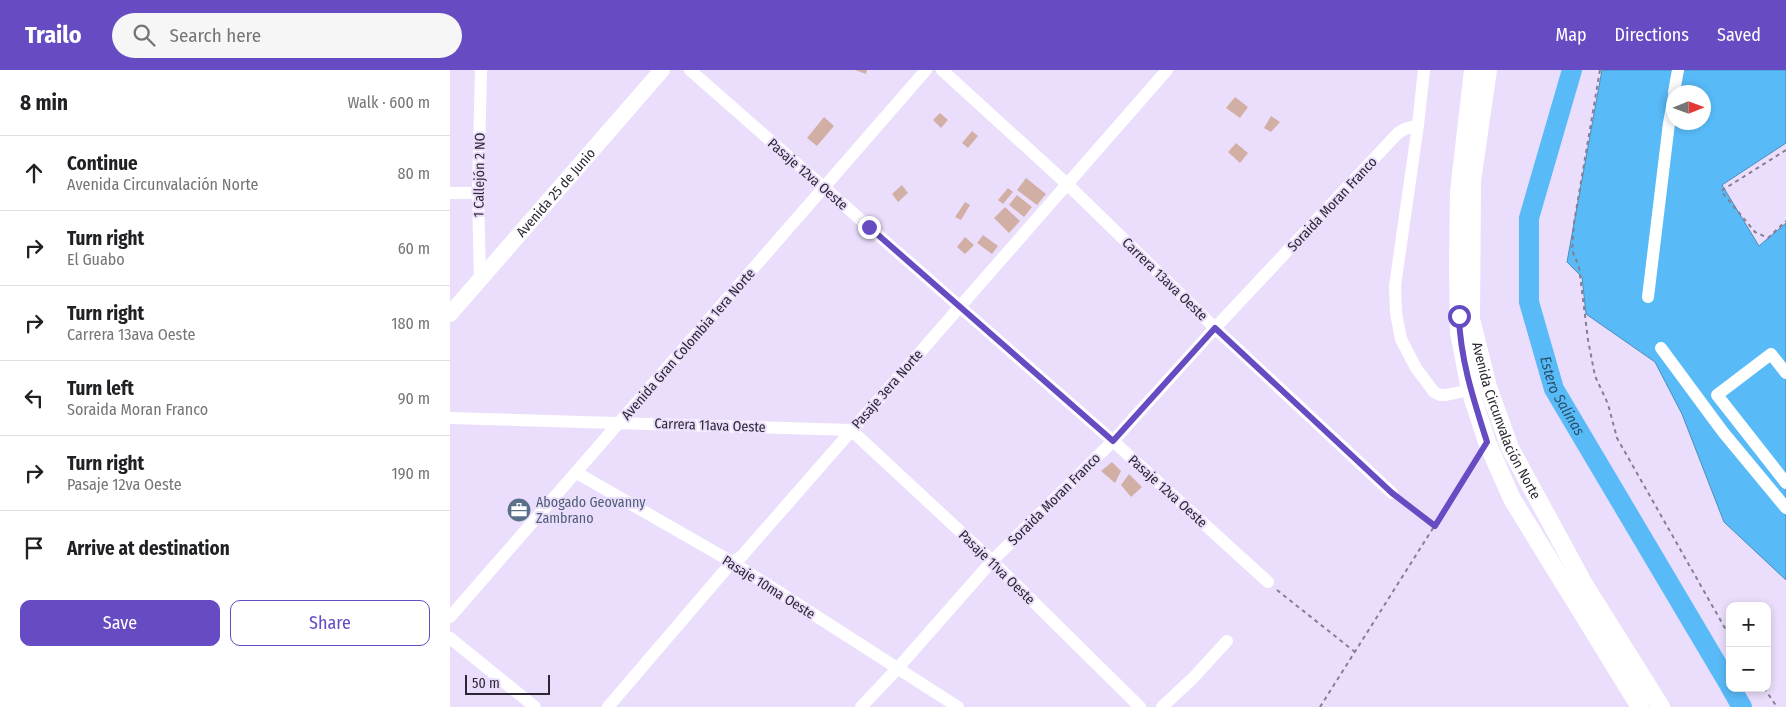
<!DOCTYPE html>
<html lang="en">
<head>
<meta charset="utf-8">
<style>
  :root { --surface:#fff; --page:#f6f6f6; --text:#202124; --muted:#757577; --line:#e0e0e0; --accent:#664bc3 }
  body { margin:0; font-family:"Fira Sans Condensed",sans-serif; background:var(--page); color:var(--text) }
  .controls { position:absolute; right:15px; bottom:15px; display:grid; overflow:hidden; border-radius:10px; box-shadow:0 2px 8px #0003 }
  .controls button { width:45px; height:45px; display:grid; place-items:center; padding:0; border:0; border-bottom:1px solid var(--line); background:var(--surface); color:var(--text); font:25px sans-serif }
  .compass { position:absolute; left:1216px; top:15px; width:45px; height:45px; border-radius:50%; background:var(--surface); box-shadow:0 2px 8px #0003; rotate:89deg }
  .scale { position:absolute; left:15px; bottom:12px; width:85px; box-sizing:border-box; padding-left:5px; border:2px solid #2d2733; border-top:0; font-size:14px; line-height:18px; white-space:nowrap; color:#2d2733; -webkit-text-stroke:4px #ebdefc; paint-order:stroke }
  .stop { position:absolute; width:15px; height:15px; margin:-11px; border:4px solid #664bc3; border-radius:50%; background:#fff }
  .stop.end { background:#664bc3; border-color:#fff; box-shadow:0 1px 5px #0008 }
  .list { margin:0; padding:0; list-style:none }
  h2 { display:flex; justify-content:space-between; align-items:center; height:65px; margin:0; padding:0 20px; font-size:21px }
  h2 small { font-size:16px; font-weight:400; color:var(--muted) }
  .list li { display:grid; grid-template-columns:32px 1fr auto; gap:15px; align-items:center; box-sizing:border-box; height:75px; padding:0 20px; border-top:1px solid var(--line) }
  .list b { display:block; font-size:19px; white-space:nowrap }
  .list p { margin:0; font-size:16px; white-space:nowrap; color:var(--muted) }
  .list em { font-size:16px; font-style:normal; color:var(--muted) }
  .actions { display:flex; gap:10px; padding:15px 20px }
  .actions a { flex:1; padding:11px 0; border:1px solid var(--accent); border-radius:10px; text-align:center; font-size:18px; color:var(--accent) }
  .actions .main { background:var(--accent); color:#fff }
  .icon { flex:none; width:28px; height:28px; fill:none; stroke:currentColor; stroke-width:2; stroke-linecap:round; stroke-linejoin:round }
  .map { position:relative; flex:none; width:1336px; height:637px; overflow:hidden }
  header { display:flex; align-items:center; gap:30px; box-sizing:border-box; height:70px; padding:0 25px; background:var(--accent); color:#fff }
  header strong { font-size:24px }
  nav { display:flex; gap:28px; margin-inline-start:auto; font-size:18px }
  .search { width:350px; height:45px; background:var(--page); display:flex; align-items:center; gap:12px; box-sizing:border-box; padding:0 18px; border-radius:28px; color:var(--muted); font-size:19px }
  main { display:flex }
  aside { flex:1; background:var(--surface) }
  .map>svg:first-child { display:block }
  .water { fill:#58baf7; stroke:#4b8ebc; fill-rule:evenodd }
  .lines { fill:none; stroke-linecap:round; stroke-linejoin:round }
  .river { stroke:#58baf7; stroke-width:20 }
  .building { fill:#d2afa5 }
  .path { stroke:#877e92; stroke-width:2; stroke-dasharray:4 4; stroke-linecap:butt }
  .minor { stroke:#fff; stroke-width:12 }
  .tertiary { stroke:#fff; stroke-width:16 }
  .secondary { stroke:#fff; stroke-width:18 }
  .route { stroke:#664bc3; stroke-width:6 }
  .labels { text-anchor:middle; stroke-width:4; stroke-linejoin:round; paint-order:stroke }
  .street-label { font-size:14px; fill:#2d2733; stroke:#ebdefc }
  .service-label { font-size:14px; fill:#4e5e75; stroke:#ebdefc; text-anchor:start }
  .water-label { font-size:15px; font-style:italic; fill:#274f69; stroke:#ebdefc }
</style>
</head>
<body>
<header>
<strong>Trailo</strong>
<div class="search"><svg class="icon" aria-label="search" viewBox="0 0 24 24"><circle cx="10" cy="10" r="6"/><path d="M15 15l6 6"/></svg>Search here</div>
<nav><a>Map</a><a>Directions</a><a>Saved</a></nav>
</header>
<main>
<aside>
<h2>8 min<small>Walk · 600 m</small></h2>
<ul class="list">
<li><svg class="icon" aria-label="ahead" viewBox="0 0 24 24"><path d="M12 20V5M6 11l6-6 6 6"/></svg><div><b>Continue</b><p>Avenida Circunvalación Norte</p></div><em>80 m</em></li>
<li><svg class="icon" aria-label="right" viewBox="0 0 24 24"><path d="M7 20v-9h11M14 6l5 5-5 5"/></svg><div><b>Turn right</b><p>El Guabo</p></div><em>60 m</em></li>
<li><svg class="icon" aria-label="right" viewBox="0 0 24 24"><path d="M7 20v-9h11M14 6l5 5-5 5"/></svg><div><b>Turn right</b><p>Carrera 13ava Oeste</p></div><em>180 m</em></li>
<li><svg class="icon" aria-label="left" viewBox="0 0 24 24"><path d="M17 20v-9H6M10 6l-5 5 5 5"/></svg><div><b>Turn left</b><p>Soraida Moran Franco</p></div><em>90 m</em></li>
<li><svg class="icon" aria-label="right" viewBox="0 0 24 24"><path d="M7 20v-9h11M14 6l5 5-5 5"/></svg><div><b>Turn right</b><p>Pasaje 12va Oeste</p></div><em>190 m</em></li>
<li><svg class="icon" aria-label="arrive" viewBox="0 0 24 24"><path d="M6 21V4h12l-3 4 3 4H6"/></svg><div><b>Arrive at destination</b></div></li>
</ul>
<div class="actions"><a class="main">Save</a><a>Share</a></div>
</aside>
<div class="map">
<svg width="1336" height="637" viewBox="0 0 1336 637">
  <rect width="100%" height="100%" fill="#ebdefc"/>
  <!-- water -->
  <path class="water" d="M 1152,0 L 1336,0 L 1336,73 L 1272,115 L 1309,176 L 1336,153 L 1336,510 L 1274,452 L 1232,344 L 1205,292 L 1136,244 L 1132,207 L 1117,192 ZM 1224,22 L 1254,22 L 1254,52 L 1224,52 Z"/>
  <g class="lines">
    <!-- river -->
    <g class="river">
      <path id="s1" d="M 1122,0 L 1079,148 L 1079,232 L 1104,319 L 1280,616"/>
      <path d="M 1281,618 L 1292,637"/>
    </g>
  </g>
  <!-- building -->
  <path class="building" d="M 405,0 L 417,0 L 416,4 Z
    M 785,27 L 798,37 L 790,48 L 776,38 Z
    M 490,43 L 498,50 L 491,58 L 483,50 Z
    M 821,46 L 830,52 L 821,62 L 814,58 Z
    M 374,47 L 384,56 L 367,76 L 357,68 Z
    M 522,61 L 528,66 L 518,78 L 512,73 Z
    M 786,73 L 798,83 L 790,93 L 778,82 Z
    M 576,108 L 596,124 L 587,135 L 567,120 Z
    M 452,115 L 458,123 L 448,132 L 442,124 Z
    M 558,118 L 563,122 L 553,134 L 548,130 Z
    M 567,125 L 582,137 L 574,147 L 559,135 Z
    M 515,132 L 520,135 L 511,150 L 505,147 Z
    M 555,137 L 570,151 L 559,163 L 544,148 Z
    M 533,165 L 548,176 L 542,184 L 527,173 Z
    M 515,167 L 524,175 L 515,184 L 507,177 Z
    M 662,392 L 671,401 L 665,413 L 651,401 Z
    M 679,404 L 692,417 L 681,427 L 671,415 Z"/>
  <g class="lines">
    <!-- path -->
    <path class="path" d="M 1150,0 L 1124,153 L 1122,180 L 1129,197 L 1138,270 L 1145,306 L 1158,334 L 1167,368 L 1280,567
      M 1336,80 L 1271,121 L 1305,162 L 1318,168 L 1336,151
      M 952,430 L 985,456
      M 827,520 L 905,582
      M 1314,618 L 1327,637
      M 870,637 L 1028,387"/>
    <!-- minor -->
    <path class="minor" d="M 240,0 L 663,371 L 818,512
      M 492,0 L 617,114 L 765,258 L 942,423
      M 974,0 L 968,55 L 945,216 L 946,243 L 951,269 L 966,298 L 984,322 L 990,325 L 996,325 L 1020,320
      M 1224,22 L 1228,0
      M 0,123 L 28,123
      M 30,210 L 28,123 L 31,0
      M 1198,227 L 1219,53 L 1224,26
      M 1211,278 L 1273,362 L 1336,438
      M 1336,303 L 1321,284 L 1267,325 L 1336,413
      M 0,348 L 401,360 L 542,491 L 690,637
      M 127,403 L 282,492 L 508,637
      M 0,547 L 476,0
      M 0,568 L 85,637
      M 158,637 L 282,492 L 291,487 L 717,0
      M 411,637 L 447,599 L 542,491 L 663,371 L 765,258 L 948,63 L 955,59 L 968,55
      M 712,637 L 743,608 L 777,571"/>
    <!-- tertiary -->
    <path class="tertiary" id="s2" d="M 0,244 L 212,0"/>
    <!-- secondary -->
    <g class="secondary">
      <path d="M 1023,0 L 1009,122 L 1008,198 L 1009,262 L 1020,320 L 1037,372 L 1062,429 L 1190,637"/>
      <path id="s3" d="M 1038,0 L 1022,111 L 1021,249 L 1038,317 L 1060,378 L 1134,514 L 1211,637"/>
    </g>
  </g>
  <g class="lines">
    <!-- route -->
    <path class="route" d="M 419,157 L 663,371 L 765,258 L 942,423 L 985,456 L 1037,372 C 1024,331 1010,289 1009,246"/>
  </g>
  <!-- icons -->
  <defs>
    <symbol id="office-disc" viewBox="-11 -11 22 22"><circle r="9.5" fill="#5c6f8a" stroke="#ebdefc"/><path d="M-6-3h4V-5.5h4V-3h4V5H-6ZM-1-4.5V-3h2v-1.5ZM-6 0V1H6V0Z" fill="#fff"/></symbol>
  </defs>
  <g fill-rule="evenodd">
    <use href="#office-disc" x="55" y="426" width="28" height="28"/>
  </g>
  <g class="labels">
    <!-- street labels -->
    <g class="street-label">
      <text transform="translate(358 104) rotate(41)" y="5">Pasaje 12va Oeste</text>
      <text transform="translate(29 105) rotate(-89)" y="5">1 Callejón 2 NO</text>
      <text dy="5" stroke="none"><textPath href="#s2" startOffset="161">Avenida 25 de Junio</textPath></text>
      <text transform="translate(882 134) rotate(-47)" y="5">Soraida Moran Franco</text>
      <text transform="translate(715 209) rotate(44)" y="5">Carrera 13ava Oeste</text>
      <text transform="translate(238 274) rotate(-49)" y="5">Avenida Gran Colombia 1era Norte</text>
      <text transform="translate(437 319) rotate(-49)" y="5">Pasaje 3era Norte</text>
      <text dy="5" stroke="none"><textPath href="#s3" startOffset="358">Avenida Circunvalación Norte</textPath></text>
      <text transform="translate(260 355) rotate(2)" y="5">Carrera 11ava Oeste</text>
      <text transform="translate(718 421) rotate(42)" y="5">Pasaje 12va Oeste</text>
      <text transform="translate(604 429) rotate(-45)" y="5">Soraida Moran Franco</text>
      <text transform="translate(547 497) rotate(44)" y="5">Pasaje 11va Oeste</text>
      <text transform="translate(319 517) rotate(32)" y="5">Pasaje 10ma Oeste</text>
    </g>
    <!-- service labels -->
    <g class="service-label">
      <text x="86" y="437">Abogado Geovanny<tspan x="86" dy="16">Zambrano</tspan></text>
    </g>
    <!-- water labels -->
    <g class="water-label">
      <text dy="5" stroke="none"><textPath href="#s1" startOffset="338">Estero Salinas</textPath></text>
    </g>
  </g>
</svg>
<div class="controls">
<button>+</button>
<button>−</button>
</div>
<svg class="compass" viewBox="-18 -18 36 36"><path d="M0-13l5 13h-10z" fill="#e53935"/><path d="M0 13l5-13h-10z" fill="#757577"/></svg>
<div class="scale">50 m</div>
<div class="stop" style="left:1009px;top:246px"></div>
<div class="stop end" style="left:419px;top:157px"></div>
</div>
</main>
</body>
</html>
